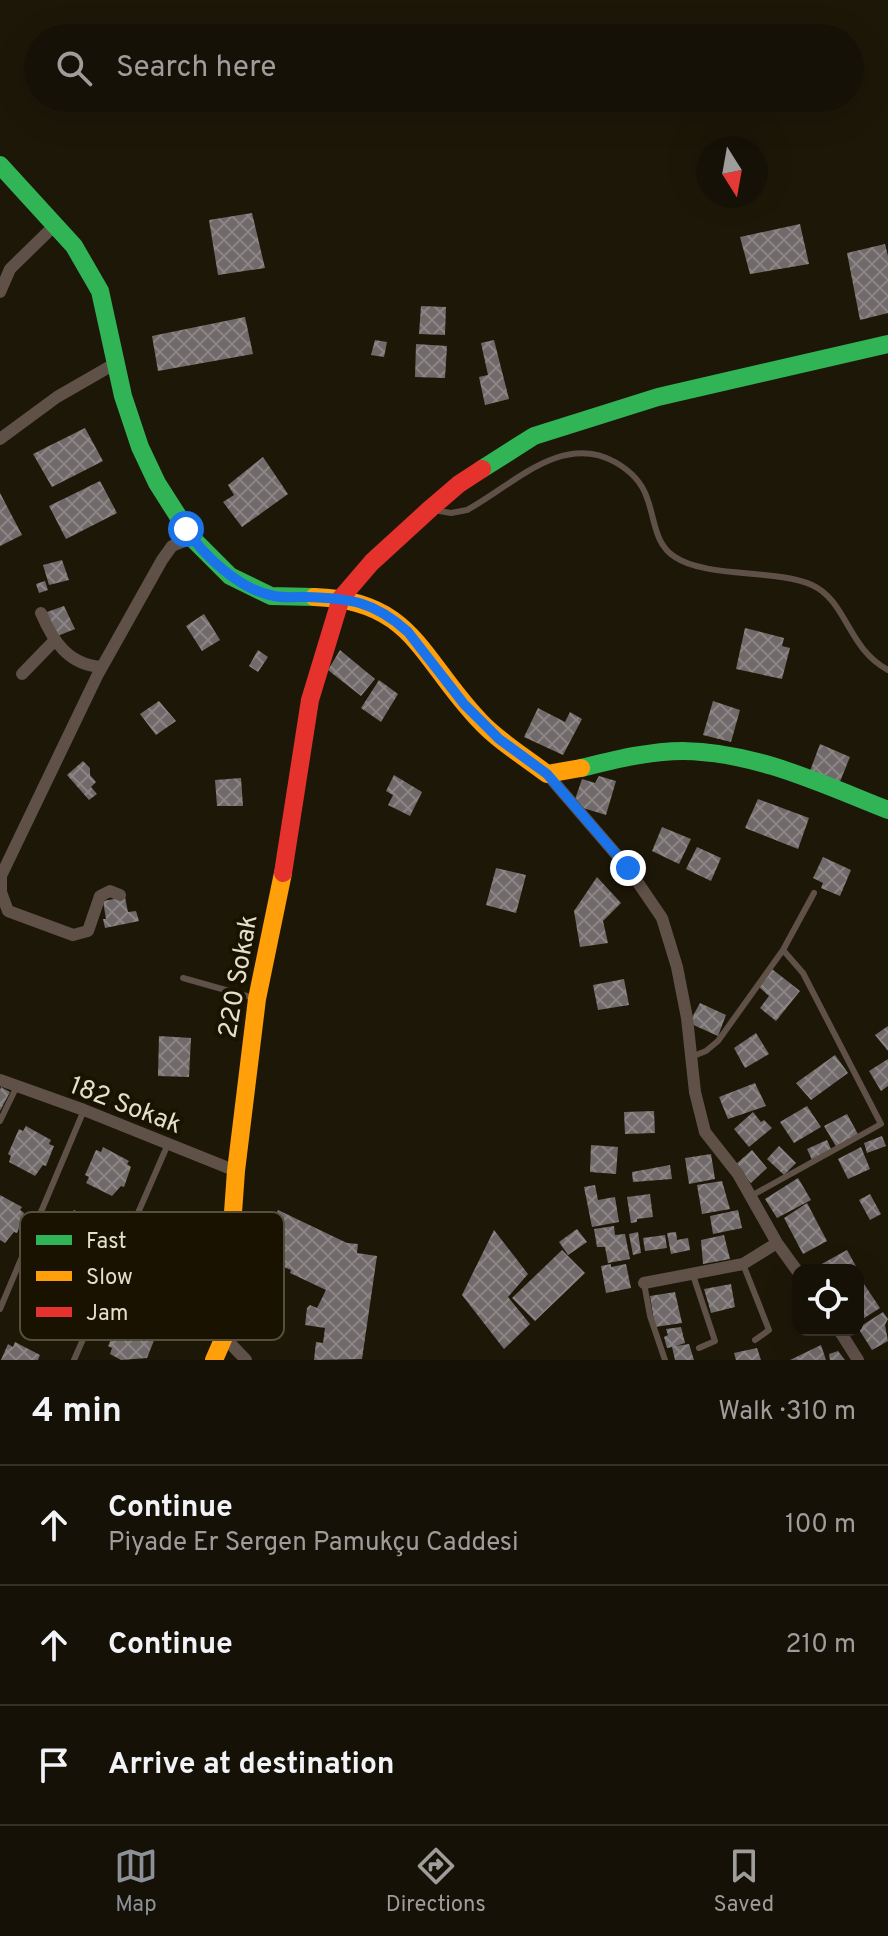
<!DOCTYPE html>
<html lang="en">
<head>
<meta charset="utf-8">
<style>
  :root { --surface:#161106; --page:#231f14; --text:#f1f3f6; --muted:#9e9d9b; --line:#353128; --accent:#8c9099 }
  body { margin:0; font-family:Overpass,sans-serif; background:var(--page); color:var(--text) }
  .controls { position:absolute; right:24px; bottom:24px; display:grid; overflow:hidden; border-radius:16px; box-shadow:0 8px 32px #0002 }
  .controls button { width:72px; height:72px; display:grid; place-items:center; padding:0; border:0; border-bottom:2px solid var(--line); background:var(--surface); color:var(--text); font:40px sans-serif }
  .compass { position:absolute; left:696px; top:136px; width:72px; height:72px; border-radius:50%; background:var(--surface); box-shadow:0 8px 32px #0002; rotate:169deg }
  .stop { position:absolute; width:24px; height:24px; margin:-18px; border:6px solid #1a73e8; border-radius:50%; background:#fff }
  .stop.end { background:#1a73e8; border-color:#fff; box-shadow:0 2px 8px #0008 }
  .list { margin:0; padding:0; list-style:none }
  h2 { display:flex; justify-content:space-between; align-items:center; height:104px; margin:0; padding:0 32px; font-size:34px }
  h2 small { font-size:26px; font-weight:400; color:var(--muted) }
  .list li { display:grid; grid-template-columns:52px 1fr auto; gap:24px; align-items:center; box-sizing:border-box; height:120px; padding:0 32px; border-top:2px solid var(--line) }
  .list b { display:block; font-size:30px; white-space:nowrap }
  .list p { margin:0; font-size:26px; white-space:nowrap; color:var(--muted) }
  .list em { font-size:26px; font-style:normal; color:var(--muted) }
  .icon { flex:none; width:44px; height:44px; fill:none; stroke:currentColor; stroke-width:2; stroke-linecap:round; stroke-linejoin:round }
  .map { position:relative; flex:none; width:888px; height:1360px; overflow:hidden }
  .search { position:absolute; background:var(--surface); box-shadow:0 8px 32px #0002; left:24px; right:24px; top:24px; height:88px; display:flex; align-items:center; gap:20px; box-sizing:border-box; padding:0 28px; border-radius:44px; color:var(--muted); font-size:30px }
  .sheet { height:464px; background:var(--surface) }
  nav { display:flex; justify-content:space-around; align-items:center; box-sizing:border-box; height:112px; border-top:2px solid var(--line); background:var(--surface); font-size:22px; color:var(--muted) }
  nav a { display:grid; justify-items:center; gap:4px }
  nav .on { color:var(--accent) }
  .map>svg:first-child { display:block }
  .building { fill:url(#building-cross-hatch) }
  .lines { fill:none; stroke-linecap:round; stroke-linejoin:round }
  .lane { stroke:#5f5048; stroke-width:6 }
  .street { stroke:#5f5048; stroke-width:12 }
  .fast { stroke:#30b455; stroke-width:18 }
  .slow { stroke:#ff9f0a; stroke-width:18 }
  .jam { stroke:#e5322d; stroke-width:18 }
  .route { stroke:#1a73e8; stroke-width:10 }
  .labels { text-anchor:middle; stroke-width:8; stroke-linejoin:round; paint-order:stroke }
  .street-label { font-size:26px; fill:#e4decd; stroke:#1a1200 }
  .key { fill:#1a1200; stroke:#574f3e; stroke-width:2 }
  .key-label { font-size:22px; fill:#e4decd }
</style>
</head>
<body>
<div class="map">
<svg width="888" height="1360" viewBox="0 0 888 1360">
  <defs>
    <pattern id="building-cross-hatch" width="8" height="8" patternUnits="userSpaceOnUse" patternTransform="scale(2)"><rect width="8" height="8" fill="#706a6a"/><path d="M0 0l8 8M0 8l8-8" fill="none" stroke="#8b8685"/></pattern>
  </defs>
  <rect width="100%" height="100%" fill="#1d1708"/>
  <!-- building -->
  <path class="building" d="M 252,213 L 265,268 L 218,275 L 209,220 Z
    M 800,224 L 809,264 L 750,274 L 740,237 Z
    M 885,244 L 888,256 L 888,313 L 860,320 L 847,253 Z
    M 421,306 L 446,307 L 445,335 L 419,334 Z
    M 245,317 L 253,354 L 158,371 L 152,336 Z
    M 375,340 L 387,342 L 384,357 L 371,355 Z
    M 494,340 L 509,399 L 485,405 L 479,377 L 488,375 L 481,343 Z
    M 416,344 L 447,346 L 445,378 L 415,377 Z
    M 85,428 L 103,461 L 52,487 L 33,454 Z
    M 263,457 L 288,494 L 242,527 L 223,502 L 234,495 L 228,485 Z
    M 100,481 L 117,513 L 66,539 L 49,506 Z
    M 0,493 L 22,535 L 0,546 Z
    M 62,560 L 69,580 L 49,585 L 43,565 Z
    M 45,581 L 48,590 L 39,593 L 36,584 Z
    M 64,606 L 75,629 L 55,637 L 44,613 Z
    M 204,614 L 220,640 L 202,651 L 186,626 Z
    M 745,628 L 784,638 L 782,646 L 790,648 L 782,679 L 736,669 Z
    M 258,650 L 268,657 L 258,672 L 249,666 Z
    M 340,650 L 375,679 L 361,696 L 328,670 Z
    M 379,680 L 398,694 L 381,722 L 361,708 Z
    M 159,701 L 176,721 L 156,735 L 140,714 Z
    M 713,701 L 740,710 L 731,742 L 703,735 Z
    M 538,708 L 565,722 L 570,712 L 582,719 L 563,755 L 524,737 Z
    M 820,744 L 850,757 L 839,784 L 810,771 Z
    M 83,761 L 90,768 L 90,775 L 96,782 L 91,787 L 97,794 L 89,800 L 67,775 Z
    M 394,775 L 422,792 L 410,816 L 388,805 L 393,795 L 386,791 Z
    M 599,776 L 616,781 L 606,815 L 573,805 L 582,779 L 595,783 Z
    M 241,778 L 243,806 L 217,806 L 215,780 Z
    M 758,799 L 809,818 L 798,849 L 745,828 Z
    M 662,827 L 691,839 L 679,864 L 652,851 Z
    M 697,847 L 721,858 L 711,881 L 686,869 Z
    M 823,857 L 851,870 L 840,896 L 821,888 L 823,883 L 813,878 Z
    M 496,868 L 526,875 L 516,913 L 486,905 Z
    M 597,877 L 621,903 L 603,921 L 608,943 L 580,947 L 574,911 Z
    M 125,897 L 128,912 L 136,911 L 139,921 L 105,928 L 103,919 L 106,919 L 103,901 Z
    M 772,969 L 800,991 L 776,1021 L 760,1008 L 769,996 L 759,987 Z
    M 624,979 L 629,1005 L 598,1010 L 593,985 Z
    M 700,1003 L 726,1015 L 718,1036 L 689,1023 Z
    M 888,1026 L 888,1051 L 875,1035 Z
    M 756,1033 L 769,1054 L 745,1068 L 734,1048 Z
    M 159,1036 L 191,1038 L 189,1077 L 158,1076 Z
    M 835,1055 L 848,1073 L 811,1100 L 796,1083 Z
    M 888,1059 L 888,1086 L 881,1091 L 869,1071 Z
    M 755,1083 L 766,1106 L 728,1119 L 719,1097 Z
    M 1,1087 L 10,1092 L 0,1111 L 0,1090 Z
    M 807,1106 L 821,1127 L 794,1143 L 780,1122 Z
    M 654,1111 L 655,1133 L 625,1134 L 624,1112 Z
    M 753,1112 L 761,1122 L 764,1120 L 772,1128 L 749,1147 L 734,1129 Z
    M 847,1114 L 859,1136 L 837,1148 L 824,1126 Z
    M 26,1126 L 51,1140 L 49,1144 L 54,1146 L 46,1166 L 43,1165 L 35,1176 L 9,1162 L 11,1156 L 8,1154 L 19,1129 L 23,1131 Z
    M 882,1136 L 886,1146 L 867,1153 L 864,1143 Z
    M 827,1140 L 832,1151 L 812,1160 L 807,1149 Z
    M 591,1145 L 618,1147 L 616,1174 L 590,1172 Z
    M 779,1146 L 796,1163 L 784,1175 L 767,1159 Z
    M 103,1147 L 129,1161 L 127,1164 L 131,1167 L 124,1187 L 121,1186 L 112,1196 L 86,1183 L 89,1177 L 85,1175 L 96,1150 L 101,1152 Z
    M 861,1147 L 870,1169 L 848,1179 L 838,1159 Z
    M 752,1150 L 767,1168 L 751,1183 L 735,1165 Z
    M 711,1154 L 715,1179 L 689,1184 L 685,1158 Z
    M 670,1165 L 672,1179 L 633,1182 L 632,1172 Z
    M 798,1178 L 811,1200 L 777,1218 L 765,1199 Z
    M 722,1181 L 730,1209 L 702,1214 L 697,1185 Z
    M 595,1185 L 598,1200 L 615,1197 L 619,1222 L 592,1227 L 584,1187 Z
    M 650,1194 L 653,1217 L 637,1219 L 637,1222 L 631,1223 L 627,1197 Z
    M 870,1194 L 881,1214 L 870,1220 L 859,1200 Z
    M 0,1195 L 22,1207 L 20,1210 L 24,1213 L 17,1233 L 14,1232 L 5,1243 L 0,1240 Z
    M 807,1203 L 827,1241 L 803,1254 L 784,1218 Z
    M 74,1210 L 99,1224 L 97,1228 L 102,1230 L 94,1251 L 91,1249 L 83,1260 L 57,1246 L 59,1241 L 56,1239 L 67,1213 L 71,1215 Z
    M 278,1210 L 347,1243 L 358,1244 L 357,1253 L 377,1256 L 362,1359 L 314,1360 L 316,1342 L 323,1343 L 325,1328 L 305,1325 L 307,1308 L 310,1305 L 317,1308 L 326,1290 L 290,1273 L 291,1270 L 281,1266 L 282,1257 L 271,1252 L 272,1242 L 265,1238 Z
    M 738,1210 L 742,1228 L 713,1234 L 710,1216 Z
    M 614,1226 L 615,1235 L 625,1234 L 630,1259 L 608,1263 L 605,1247 L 597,1247 L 594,1229 Z
    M 577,1229 L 587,1242 L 568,1255 L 559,1242 Z
    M 494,1230 L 528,1274 L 508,1297 L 530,1324 L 504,1349 L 462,1295 Z
    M 638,1232 L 641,1253 L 633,1255 L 629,1234 Z
    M 676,1232 L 677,1240 L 688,1238 L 690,1250 L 671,1254 L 667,1233 Z
    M 665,1235 L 667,1248 L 645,1251 L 643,1238 Z
    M 724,1235 L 730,1259 L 703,1264 L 701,1240 Z
    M 562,1250 L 585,1273 L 535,1321 L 512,1298 Z
    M 847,1250 L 858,1270 L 820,1270 L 818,1266 Z
    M 611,1264 L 611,1267 L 626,1264 L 631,1288 L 606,1293 L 601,1266 Z
    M 862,1281 L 880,1308 L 858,1322 L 858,1284 Z
    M 731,1284 L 735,1307 L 711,1313 L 704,1289 Z
    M 675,1292 L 682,1323 L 655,1327 L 650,1296 Z
    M 883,1312 L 888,1319 L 885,1325 L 888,1341 L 872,1350 L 858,1328 Z
    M 127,1318 L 152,1332 L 150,1335 L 155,1338 L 147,1358 L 121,1360 L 110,1354 L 112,1348 L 108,1346 L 120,1321 L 124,1323 Z
    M 681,1327 L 685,1343 L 676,1346 L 689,1344 L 694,1360 L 675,1360 L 672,1347 L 667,1348 L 664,1337 L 668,1335 L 666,1329 Z
    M 15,1342 L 40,1355 L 38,1360 L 1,1360 L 8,1344 L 13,1347 Z
    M 821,1345 L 826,1360 L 790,1360 Z
    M 757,1348 L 761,1360 L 736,1360 L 734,1353 Z
    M 838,1351 L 845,1360 L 830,1360 L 829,1354 Z"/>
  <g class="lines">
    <!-- lane -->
    <path class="lane" d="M 434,510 L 451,513 L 467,510 C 512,486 561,432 615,462 C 629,470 642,482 647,498 C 655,518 654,544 675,557 C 706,578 776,569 812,585 C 847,601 847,648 888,670
      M 183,978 L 254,998
      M 691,1057 L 706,1051 L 718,1041 L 783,950 L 814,893
      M 0,1121 L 17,1086
      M 751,1196 L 881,1124 L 803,973 L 783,950
      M 743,1264 L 769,1330 L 755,1340
      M 693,1275 L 715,1341 L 699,1348
      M 644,1283 L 650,1316 L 665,1360
      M 0,1309 L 84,1110
      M 74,1360 L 168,1144"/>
    <!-- street -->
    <path class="street" d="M 0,292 L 10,269 L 55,225
      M 0,439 L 57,397 L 116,363
      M 41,613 C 53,641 68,665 102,667
      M 22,674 L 55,640
      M 547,774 L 628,868 L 662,918 L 677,967 L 687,1018 L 695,1092 L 705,1132 L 738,1174 L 777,1243 L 798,1272
      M 1,876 L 1,892 L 8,911 L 73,935 L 88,931 L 100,896 L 110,891 L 120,895
      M 0,878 L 98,674 L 162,560 L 172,546 L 192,538
      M 0,1080 L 84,1110 L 236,1171
      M 644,1283 L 743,1264 L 777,1243
      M 839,1330 L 858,1360
      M 224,1337 L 246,1360"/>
    <!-- fast -->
    <path class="fast" d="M 0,165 L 74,246 L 100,291 L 123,396 L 140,447 L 157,483 L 192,538 L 230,576 L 271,596 L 314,597
      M 482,469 L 534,436 L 658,397 L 888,344
      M 581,768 C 614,760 649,751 683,751 C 756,752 822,784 888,810"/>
    <!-- slow -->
    <path class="slow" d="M 314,597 C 413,600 420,658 479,720 C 498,741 525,757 547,774 L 581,768
      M 214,1360 L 224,1337 L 236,1171 L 257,999 L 283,873"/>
    <!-- jam -->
    <path class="jam" d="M 283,873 L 310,700 L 341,598 L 372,562 L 431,508 L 459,484 L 482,469"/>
  </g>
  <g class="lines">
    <!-- route -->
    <path class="route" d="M 186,529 C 204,556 240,590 274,596 C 283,598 295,597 305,597 C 349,598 374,601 408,632 L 464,704 L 499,739 L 547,774 L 628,868"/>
  </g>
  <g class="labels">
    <!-- street labels -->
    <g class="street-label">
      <text transform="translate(237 976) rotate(-80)" y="9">220 Sokak</text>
      <text transform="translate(126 1104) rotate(21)" y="9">182 Sokak</text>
    </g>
  </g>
  <!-- legend -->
  <rect x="20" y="1212" width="264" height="128" rx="12" class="key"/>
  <rect x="36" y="1235" width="36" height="10" fill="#30b455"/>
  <rect x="36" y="1271" width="36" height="10" fill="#ff9f0a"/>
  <rect x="36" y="1307" width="36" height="10" fill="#e5322d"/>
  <g class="key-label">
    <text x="86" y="1248">Fast</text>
    <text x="86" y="1284">Slow</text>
    <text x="86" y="1320">Jam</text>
  </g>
</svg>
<div class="controls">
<button><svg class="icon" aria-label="locate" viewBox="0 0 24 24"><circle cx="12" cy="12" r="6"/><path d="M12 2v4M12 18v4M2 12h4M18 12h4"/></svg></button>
</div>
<svg class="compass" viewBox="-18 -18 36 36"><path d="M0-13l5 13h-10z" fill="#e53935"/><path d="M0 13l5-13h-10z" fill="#9e9d9b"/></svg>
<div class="stop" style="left:186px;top:529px"></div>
<div class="stop end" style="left:628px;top:868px"></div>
<div class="search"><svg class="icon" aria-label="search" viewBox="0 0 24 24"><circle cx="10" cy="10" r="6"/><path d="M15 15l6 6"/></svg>Search here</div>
</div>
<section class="sheet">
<h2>4 min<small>Walk · 310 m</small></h2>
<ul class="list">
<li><svg class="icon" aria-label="ahead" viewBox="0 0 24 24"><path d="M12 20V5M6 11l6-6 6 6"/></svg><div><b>Continue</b><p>Piyade Er Sergen Pamukçu Caddesi</p></div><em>100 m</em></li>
<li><svg class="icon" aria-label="ahead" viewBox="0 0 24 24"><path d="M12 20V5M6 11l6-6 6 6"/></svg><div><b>Continue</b></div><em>210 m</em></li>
<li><svg class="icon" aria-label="arrive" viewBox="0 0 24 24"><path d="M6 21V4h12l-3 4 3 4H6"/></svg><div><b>Arrive at destination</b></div></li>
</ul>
</section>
<nav>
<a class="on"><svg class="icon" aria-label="map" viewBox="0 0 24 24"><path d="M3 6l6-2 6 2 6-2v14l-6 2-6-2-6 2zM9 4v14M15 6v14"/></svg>Map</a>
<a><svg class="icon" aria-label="directions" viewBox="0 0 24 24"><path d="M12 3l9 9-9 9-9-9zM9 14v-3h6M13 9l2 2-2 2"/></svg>Directions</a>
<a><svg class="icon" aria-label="saved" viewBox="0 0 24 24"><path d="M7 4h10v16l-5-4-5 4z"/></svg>Saved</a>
</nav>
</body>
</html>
